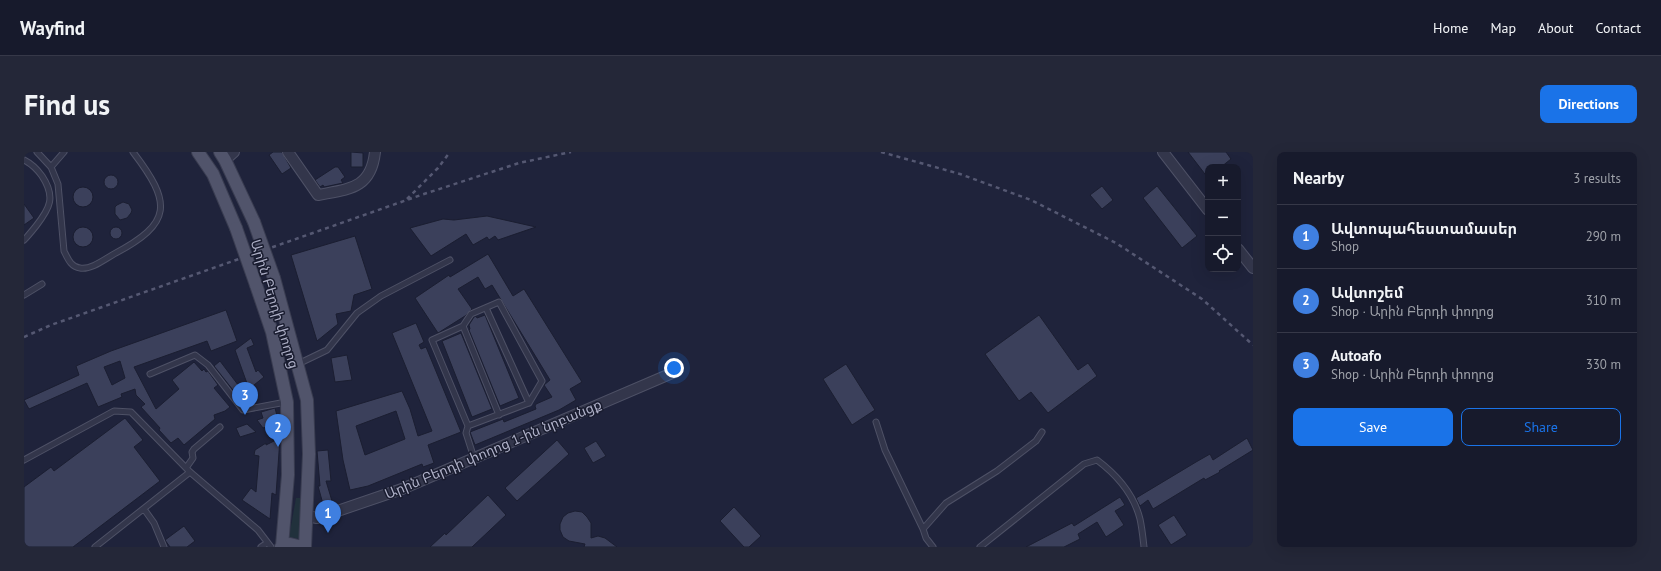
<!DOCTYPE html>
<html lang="en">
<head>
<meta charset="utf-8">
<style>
  :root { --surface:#171a2c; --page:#242738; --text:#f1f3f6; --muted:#9ea1a9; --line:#363848; --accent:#1a73e8 }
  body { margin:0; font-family:"PT Sans","Noto Sans Armenian",sans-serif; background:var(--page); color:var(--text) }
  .controls { position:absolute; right:12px; top:12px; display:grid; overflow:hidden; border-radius:8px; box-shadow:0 4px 16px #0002 }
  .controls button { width:36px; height:36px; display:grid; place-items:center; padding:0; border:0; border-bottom:1px solid var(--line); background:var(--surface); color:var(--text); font:20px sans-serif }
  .you { position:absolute; left:650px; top:216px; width:14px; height:14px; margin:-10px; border:3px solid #fff; border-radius:50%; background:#1a73e8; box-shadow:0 0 0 6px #1a73e833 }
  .badge { display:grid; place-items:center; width:26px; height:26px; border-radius:50%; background:var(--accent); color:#fff; font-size:13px; font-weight:700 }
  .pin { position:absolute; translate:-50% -33px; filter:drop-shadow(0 1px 2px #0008) }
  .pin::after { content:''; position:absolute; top:21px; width:14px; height:12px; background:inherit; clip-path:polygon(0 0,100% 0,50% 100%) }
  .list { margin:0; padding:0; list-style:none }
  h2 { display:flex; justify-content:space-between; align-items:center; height:52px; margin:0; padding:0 16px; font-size:17px }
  h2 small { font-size:13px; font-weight:400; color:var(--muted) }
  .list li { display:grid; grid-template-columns:26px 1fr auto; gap:12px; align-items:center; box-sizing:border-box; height:64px; padding:0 16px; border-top:1px solid var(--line) }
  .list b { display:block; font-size:15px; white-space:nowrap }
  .list p { margin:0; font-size:13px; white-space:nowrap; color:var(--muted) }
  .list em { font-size:13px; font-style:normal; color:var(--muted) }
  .actions { display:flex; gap:8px; padding:12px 16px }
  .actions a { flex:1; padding:9px 0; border:1px solid var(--accent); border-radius:8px; text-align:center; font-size:14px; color:var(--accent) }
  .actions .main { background:var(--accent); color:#fff }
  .icon { flex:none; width:22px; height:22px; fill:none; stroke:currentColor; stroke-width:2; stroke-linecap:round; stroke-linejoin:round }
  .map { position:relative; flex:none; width:1229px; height:395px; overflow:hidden; border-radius:8px }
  header { display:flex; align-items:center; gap:24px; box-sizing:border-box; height:56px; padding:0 20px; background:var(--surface); border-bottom:1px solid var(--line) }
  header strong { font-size:19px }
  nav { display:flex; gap:22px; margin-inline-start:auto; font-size:14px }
  .intro { display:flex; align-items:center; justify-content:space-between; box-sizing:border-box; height:96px; padding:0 24px }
  h1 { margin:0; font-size:28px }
  .button { padding:10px 18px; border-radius:8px; background:var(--accent); color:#fff; font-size:14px; font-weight:700 }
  main { display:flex; gap:24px; padding:0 24px }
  aside { flex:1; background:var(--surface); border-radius:8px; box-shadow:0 4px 16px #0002 }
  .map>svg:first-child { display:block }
  .green { fill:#21313c }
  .building { fill:#3b405b; stroke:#1b1e31; fill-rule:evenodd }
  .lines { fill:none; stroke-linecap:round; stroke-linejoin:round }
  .lane-casing { stroke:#4e5166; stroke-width:7 }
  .street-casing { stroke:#4e5166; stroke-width:12 }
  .primary-casing { stroke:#3a3d51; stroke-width:14 }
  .lane { stroke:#33364b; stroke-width:5 }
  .street { stroke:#33364b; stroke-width:10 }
  .primary { stroke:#51546b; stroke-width:12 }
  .rail { stroke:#555872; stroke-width:2.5; stroke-dasharray:4 4; stroke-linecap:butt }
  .primary-bridge-casing { stroke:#3a3d51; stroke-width:14; stroke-linecap:butt }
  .primary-bridge { stroke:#51546b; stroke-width:12 }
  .labels { text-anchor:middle; stroke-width:3; stroke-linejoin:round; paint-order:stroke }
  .street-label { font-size:14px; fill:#aeb0c7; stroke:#191c2f }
</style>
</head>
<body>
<header>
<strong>Wayfind</strong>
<nav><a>Home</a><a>Map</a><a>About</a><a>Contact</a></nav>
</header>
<div class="intro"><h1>Find us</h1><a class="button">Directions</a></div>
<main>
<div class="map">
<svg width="1229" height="395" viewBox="0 0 1229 395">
  <rect width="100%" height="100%" fill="#1f233b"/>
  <!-- green -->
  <path class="green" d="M 272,346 L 277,346 L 277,387 L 265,385 Z"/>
  <!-- building -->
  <path class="building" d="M 249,0 L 258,0 L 267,16 L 258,22 L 245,3 Z
    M 327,0 L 339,1 L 339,15 L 327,15 Z
    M 1164,0 L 1202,0 L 1207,7 L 1197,15 L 1184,15 L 1184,26 Z
    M 311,15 L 314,15 L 321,25 L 317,28 L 319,31 L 300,35 L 299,33 L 296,35 L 291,28 Z
    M80 30a7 7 0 1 1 14 0a7 7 0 1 1-14 0Z
    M 1078,34 L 1089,48 L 1078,57 L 1066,43 Z
    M 1133,34 L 1173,84 L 1158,96 L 1119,46 Z
    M49 45a10 10 0 1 1 20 0a10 10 0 1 1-20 0Z
    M 99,50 L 105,52 L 108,58 L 107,61 L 103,66 L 96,68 L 91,62 L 91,55 L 93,53 Z
    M 0,52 L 10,66 L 0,73 Z
    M 463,64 L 512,75 L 474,88 L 471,84 L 465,88 L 463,85 L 449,93 L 442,82 L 407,104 L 386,76 L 419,67 L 430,68 Z
    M86 81a6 6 0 1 1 12 0a6 6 0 1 1-12 0Z
    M49 85a10 10 0 1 1 20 0a10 10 0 1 1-20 0Z
    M 331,84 L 348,137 L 330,143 L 327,159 L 312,162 L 314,172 L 293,189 L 267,103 Z
    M 464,102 L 489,144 L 500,137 L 558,230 L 546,237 L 552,248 L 535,258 L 451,293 L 446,280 L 479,267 L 480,270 L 512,257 L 511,254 L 512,252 L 528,245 L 520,233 L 526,228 L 468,133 L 461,137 L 454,125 L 434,137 L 448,157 L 441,164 L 414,181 L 391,146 L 425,123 L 426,125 Z
    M 202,158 L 213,189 L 187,199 L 183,189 L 110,215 L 132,257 L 155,237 L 148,228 L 170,210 L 178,219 L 180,217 L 182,220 L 184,219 L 194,233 L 190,236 L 206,255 L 201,259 L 190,263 L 191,267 L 160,293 L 154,286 L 147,291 L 135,278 L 136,276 L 117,255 L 121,252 L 112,243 L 111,237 L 97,242 L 98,245 L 74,255 L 63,231 L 5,257 L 0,248 L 55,223 L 52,214 L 87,199 ZM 96,209 L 101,226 L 88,233 L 80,215 Z
    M 461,163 L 495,246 L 476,254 L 445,178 L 446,177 L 445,173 L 450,165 L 452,164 L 453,166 Z
    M 1015,163 L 1054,218 L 1064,211 L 1073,224 L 1024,261 L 1007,240 L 995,249 L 961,202 Z
    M 392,171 L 400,190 L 395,193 L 397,197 L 402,195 L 437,280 L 404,293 L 410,311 L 399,315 L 398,312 L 344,334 L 326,338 L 319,308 L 312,259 L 378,239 L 386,257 L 394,284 L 408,279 L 368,181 ZM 372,259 L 381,287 L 341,303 L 332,274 Z
    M 437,181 L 468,257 L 448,265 L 418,189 Z
    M 227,186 L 230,193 L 223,196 L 232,220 L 234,218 L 240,225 L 225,237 L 211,198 Z
    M 323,203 L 328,228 L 311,230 L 307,206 Z
    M 196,209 L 227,250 L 220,252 L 190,214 Z
    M 822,212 L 851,258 L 828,273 L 799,227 Z
    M 251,256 L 255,271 L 239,276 L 233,268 L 239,266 L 237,260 Z
    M 101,266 L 119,288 L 110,295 L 136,329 L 49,395 L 0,395 L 0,335 L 27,315 L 30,319 Z
    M 223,272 L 232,280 L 216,285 L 212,276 Z
    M 256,286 L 252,343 L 248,341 L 246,367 L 218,348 L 227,336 L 232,340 L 235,304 L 230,303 L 231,298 L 242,291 L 242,293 Z
    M 1223,286 L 1229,298 L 1195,319 L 1196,320 L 1181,328 L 1180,326 L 1129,357 L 1124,348 L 1116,354 L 1112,346 L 1172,310 L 1186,302 L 1189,308 Z
    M 533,288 L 545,302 L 493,349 L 481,336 Z
    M 572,289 L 582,304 L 569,311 L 560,296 Z
    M 304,298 L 307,329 L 302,329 L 308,349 L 299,352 L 294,334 L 296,334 L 293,299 Z
    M 464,343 L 482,363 L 448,395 L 406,395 L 421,381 L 422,383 Z
    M 1096,345 L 1101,353 L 1091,359 L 1100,373 L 1082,385 L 1073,370 L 1054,382 L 1056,387 L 1040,395 L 1002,395 L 1048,371 L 1050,374 Z
    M 710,355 L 737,384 L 725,395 L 720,395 L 696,369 Z
    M 551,359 L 558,360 L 563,365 L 567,371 L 567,386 L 574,384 L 581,386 L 593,395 L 560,395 L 561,392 L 545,389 L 539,385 L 536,378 L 536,372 L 539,365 L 544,361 Z
    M 1150,363 L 1163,383 L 1147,393 L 1134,373 Z
    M 160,374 L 171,389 L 163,395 L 146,395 L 141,388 Z"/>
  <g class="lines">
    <defs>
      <path id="lane" d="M 13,0 L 27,15 L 34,32 L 40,99 C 44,107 47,115 56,116 C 67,118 81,107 90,102 C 149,71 148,51 109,0
        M 0,8 C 8,12 13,17 18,24 C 32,45 26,56 12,74 C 8,79 4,84 0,88
        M 27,15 L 40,0
        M 0,143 L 18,132
        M 439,174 L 475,263
        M 274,212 L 303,198 L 333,161 L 357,144 L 426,108
        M 126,222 L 171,203 L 184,213 L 219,258 L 262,250
        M 852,270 L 861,298 L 899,377
        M 444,274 L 505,251 L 462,156
        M 450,306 L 442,281 L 444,274 L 408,188 L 439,174 L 447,162 L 475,150 L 518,229 L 505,251
        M 0,308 L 90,259 L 107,260 L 166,320 L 234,378 L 247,395
        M 162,316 L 169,306 L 168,300 L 170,297 L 196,275
        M 120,357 L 130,371 L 140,395
        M 71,395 L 166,320
        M 237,395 L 243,391
        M 909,395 L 902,386 L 899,377 L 922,351 L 973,319 L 1012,289 L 1018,280
        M 956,395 L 1060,312 L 1073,308 C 1093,323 1110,343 1116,367 C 1118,376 1119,386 1120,395"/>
      <path id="street" d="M 264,0 L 294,43 C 325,37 347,37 351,0
        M 1139,0 L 1184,58
        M 201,8 L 210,0
        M 1214,97 L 1229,116
        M 283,364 L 293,366 L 378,337 L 653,219"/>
      <path id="primary" d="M 174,0 L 189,22 L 212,76
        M 196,0 L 201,8 L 230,70
        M 250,126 L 283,248 L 285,302 L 281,395
        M 232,133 L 248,180 L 263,250 L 264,323 L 258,394
        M 257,395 L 266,392 L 278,395"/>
    </defs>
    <!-- lane casing -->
    <use href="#lane" class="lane-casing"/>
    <!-- street casing -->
    <use href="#street" class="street-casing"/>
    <!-- primary casing -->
    <use href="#primary" class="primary-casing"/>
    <!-- lane -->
    <use href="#lane" class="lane"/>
    <!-- street -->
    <use href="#street" class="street"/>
    <!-- primary -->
    <use href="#primary" class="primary"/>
    <!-- rail -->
    <path class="rail" d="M 857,0 L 936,22 L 1007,48 L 1092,91 L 1178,147 L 1229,193
      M 383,47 L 414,16 L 426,0
      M 0,185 L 27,173 L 397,43 L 495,11 L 547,0"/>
    <defs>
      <path id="primary-bridge" d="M 230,70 L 250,126
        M 212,76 L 232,133"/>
    </defs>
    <!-- primary-bridge casing -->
    <use href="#primary-bridge" class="primary-bridge-casing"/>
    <!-- primary-bridge -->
    <use href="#primary-bridge" class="primary-bridge"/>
  </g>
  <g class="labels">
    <!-- street labels -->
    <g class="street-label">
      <text transform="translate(251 152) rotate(73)" y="5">Արին Բերդի փողոց</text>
      <text transform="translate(469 297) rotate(-23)" y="5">Արին Բերդի փողոց 1-ին նրբանցք</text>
    </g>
  </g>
</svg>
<div class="controls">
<button>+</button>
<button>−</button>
<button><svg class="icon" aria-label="locate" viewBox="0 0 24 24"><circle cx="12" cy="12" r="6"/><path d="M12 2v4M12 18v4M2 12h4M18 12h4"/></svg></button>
</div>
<div class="you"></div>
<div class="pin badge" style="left:304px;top:381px;background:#3f7fe0">1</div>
<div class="pin badge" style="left:254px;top:295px;background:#3f7fe0">2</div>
<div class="pin badge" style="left:221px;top:263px;background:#3f7fe0">3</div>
</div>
<aside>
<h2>Nearby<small>3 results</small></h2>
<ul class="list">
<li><span class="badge" style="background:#3f7fe0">1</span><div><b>Ավտոպահեստամասեր</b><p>Shop</p></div><em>290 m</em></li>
<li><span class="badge" style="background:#3f7fe0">2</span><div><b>Ավտոշեմ</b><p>Shop · Արին Բերդի փողոց</p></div><em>310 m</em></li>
<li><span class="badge" style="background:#3f7fe0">3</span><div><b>Autoafo</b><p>Shop · Արին Բերդի փողոց</p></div><em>330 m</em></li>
</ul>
<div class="actions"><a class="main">Save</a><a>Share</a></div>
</aside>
</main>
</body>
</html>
